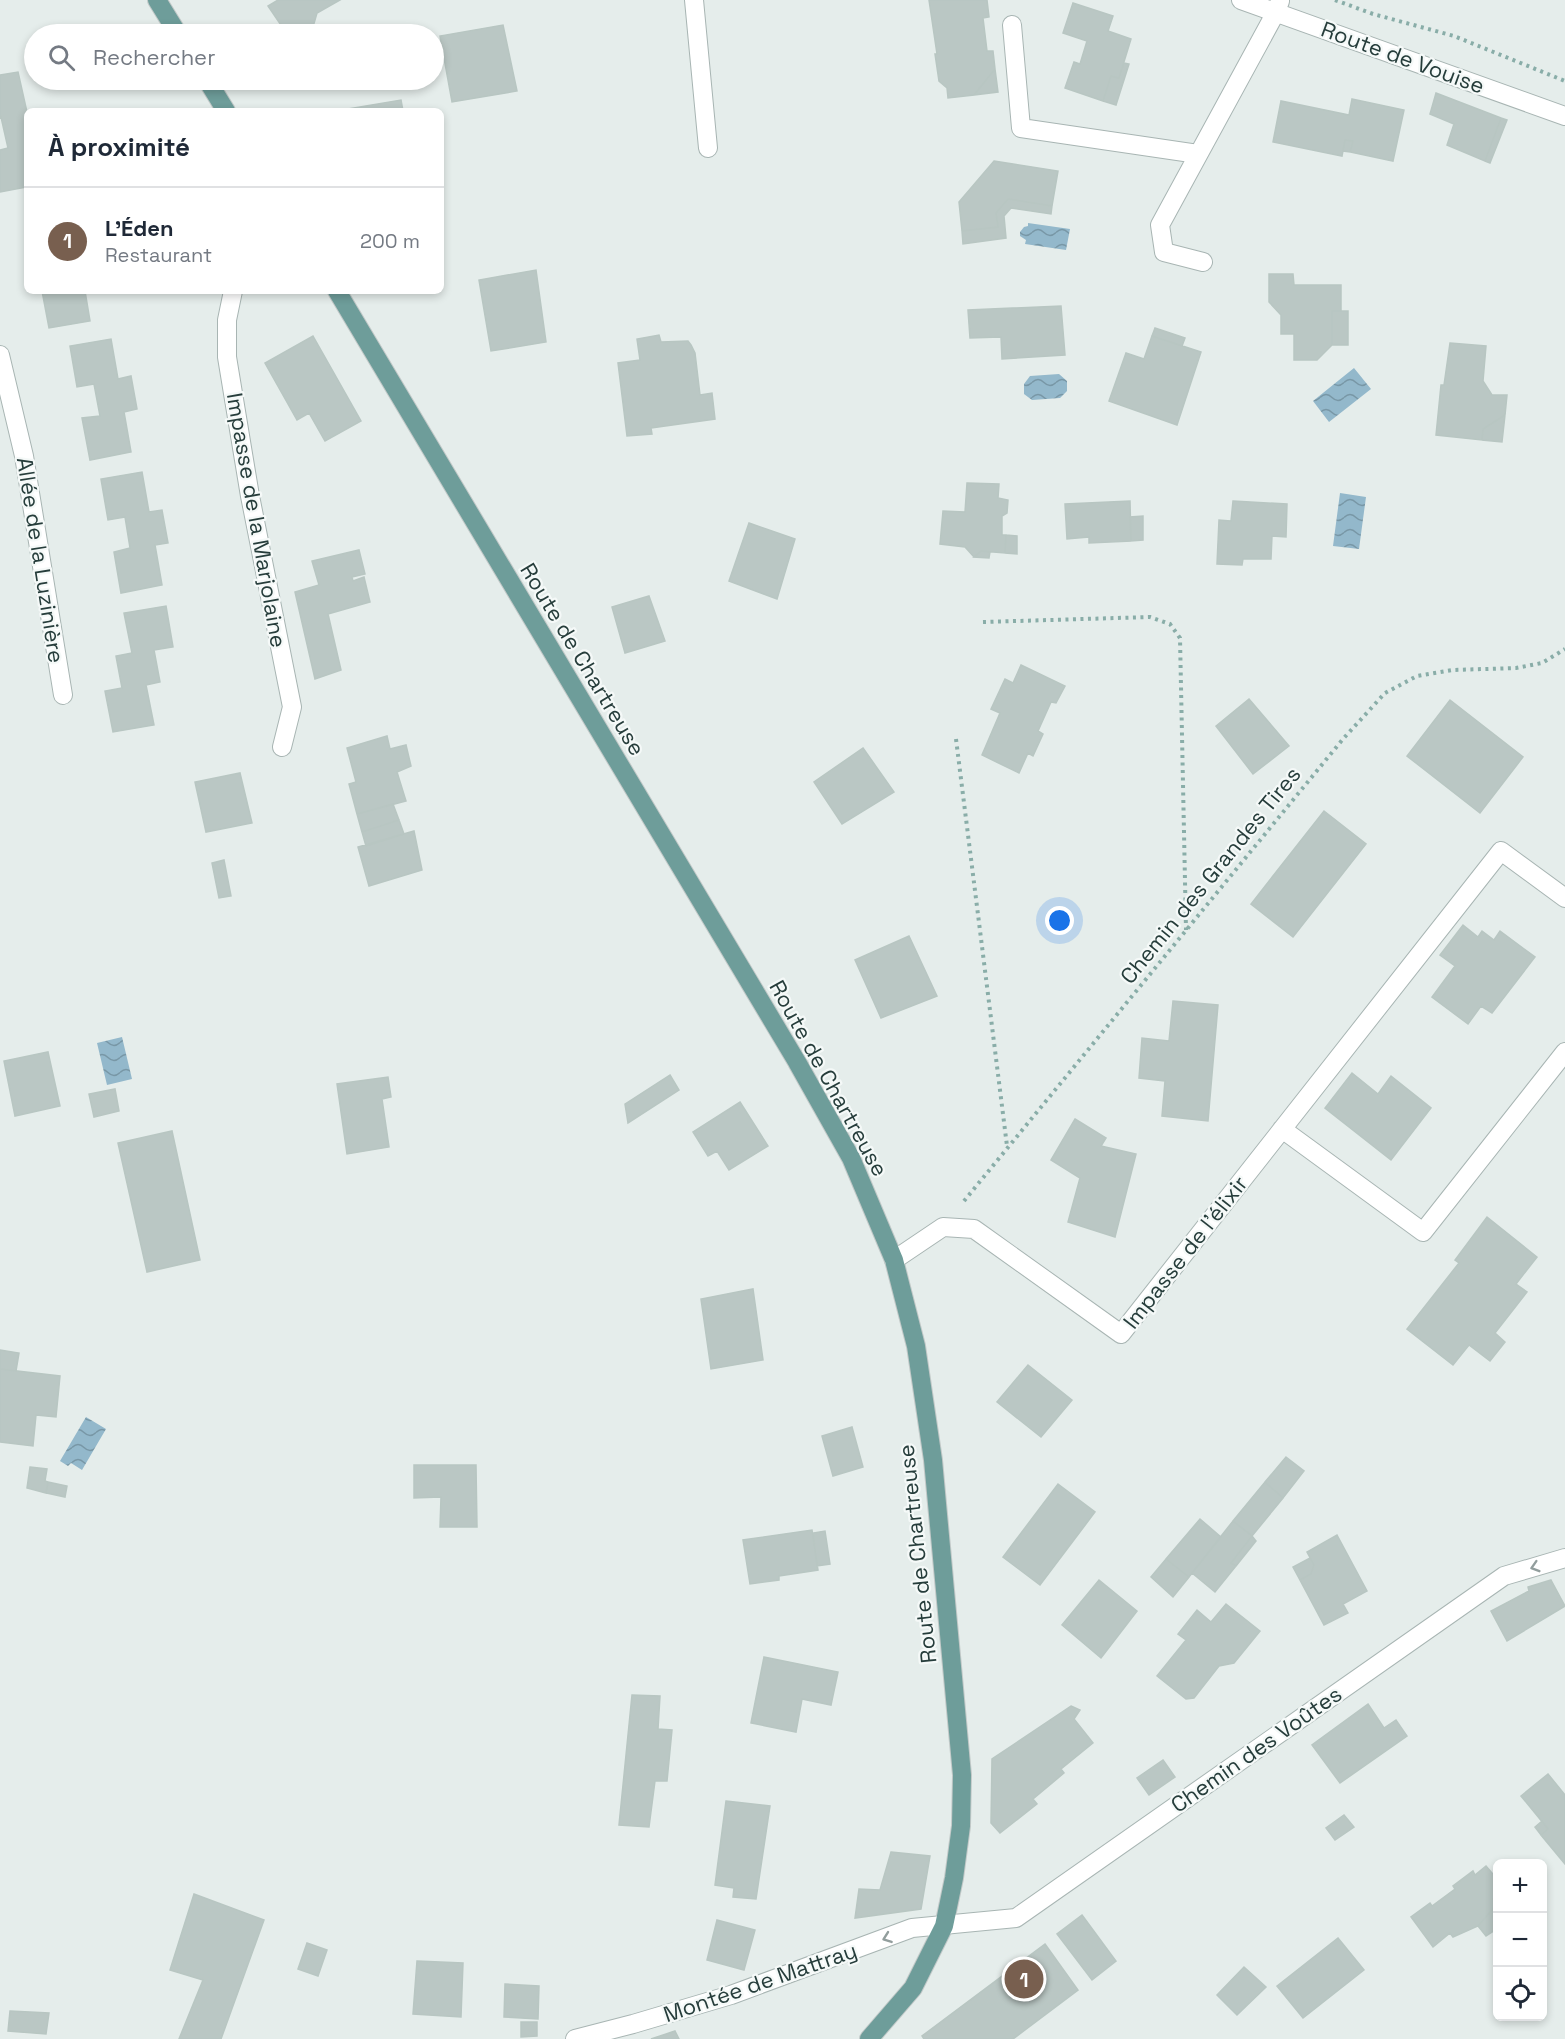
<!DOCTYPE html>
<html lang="fr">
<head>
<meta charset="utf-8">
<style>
  :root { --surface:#fff; --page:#f6f6f7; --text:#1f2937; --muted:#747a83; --line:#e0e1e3; --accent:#785f4f }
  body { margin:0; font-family:"Space Grotesk",sans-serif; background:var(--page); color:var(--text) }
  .controls { position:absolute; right:18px; bottom:18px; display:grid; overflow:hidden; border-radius:9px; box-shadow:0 3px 9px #0003 }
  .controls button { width:54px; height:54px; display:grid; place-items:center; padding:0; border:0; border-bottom:2px solid var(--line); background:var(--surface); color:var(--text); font:30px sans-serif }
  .you { position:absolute; left:1060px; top:921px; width:21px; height:21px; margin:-15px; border:4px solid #fff; border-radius:50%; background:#1a73e8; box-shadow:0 0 0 9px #1a73e833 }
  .badge { display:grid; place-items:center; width:39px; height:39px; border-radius:50%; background:var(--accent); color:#fff; font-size:20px; font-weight:700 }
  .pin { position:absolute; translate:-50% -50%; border:3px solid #fff; box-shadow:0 2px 6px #0006 }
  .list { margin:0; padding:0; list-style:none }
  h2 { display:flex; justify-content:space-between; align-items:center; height:78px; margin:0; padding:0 24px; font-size:26px }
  h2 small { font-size:20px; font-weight:400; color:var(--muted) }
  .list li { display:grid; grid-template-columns:39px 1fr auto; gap:18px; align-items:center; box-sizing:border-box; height:108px; padding:0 24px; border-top:2px solid var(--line) }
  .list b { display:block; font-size:22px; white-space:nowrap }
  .list p { margin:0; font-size:20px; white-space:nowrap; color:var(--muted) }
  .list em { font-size:20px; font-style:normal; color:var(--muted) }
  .icon { flex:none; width:33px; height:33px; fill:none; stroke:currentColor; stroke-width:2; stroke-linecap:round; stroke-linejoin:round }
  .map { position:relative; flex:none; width:1565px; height:2039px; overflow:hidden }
  .search { position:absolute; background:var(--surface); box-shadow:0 3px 9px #0003; left:24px; top:24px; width:420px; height:66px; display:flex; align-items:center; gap:15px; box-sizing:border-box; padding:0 21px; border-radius:33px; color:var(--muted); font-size:22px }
  .panel { position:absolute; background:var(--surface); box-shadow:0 3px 9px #0003; left:24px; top:108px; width:420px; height:186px; border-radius:9px }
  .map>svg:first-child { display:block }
  .water { fill:url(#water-waves) }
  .building { fill:#bac7c4; stroke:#b8c6c2; stroke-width:1.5 }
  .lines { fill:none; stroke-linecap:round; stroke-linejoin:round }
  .minor-casing { stroke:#a8b5b3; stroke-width:20 }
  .primary-casing { stroke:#c2c9c8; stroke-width:20 }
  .path { stroke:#89ada8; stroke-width:4; stroke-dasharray:3 4.5; stroke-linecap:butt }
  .minor { stroke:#fff; stroke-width:18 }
  .primary { stroke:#6e9d9a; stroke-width:18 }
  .oneway { stroke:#929e9d }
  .labels { text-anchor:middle; stroke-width:4.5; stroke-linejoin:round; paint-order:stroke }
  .street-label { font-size:22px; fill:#263d3b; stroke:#f5f9f8 }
</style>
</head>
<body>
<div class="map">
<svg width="1565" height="2039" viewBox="0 0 1565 2039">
  <defs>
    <pattern id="water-waves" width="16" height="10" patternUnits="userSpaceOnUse" patternTransform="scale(1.5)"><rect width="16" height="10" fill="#93b8cb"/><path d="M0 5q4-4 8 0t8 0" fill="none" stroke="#7897a6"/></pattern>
  </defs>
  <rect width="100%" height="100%" fill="#e5edeb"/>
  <!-- water -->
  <path class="water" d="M 1028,223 L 1070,229 L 1066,250 L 1025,244 L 1026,240 L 1020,236 L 1020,232 L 1024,227 L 1028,226 Z
    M 1354,368 L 1371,389 L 1329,422 L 1313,401 Z
    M 1059,374 L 1067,381 L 1067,391 L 1060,398 L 1032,400 L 1024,394 L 1024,384 L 1030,376 Z
    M 1340,493 L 1366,497 L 1359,549 L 1333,546 Z
    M 122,1037 L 132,1079 L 107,1085 L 97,1043 Z
    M 86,1417 L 106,1429 L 82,1470 L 71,1463 L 68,1466 L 60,1461 Z"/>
  <!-- building -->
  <path class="building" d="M 278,0 L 340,0 L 317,13 L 313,27 L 297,34 L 287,34 L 268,6 Z
    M 929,0 L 987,0 L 989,17 L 983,18 L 987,51 L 993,51 L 995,69 L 974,95 L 948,98 L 947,88 L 939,81 L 935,54 L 937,54 Z
    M 1073,3 L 1113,16 L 1108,31 L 1131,39 L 1119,78 L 1111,76 L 1103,101 L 1065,88 L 1074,62 L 1080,64 L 1087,41 L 1063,33 Z
    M 503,25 L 517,91 L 452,102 L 440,36 Z
    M 1124,63 L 1129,64 L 1116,105 L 1103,101 L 1111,76 L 1119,78 Z
    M 995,69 L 998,92 L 974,95 Z
    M 18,72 L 27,112 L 27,187 L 0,192 L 0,150 L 8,148 L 1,117 L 0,118 L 0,75 Z
    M 1436,93 L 1501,118 L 1485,161 L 1447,145 L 1454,124 L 1430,114 Z
    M 1352,99 L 1404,110 L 1393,161 L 1350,152 L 1353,141 L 1345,140 L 1342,156 L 1273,142 L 1281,101 L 1349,115 Z
    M 401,100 L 403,111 L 336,111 Z
    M 1501,118 L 1507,120 L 1490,163 L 1485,161 Z
    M 1345,140 L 1353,141 L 1350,152 L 1343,151 Z
    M 994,161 L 1058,171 L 1052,206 L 1008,199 L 996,213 L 998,227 L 962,231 L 959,202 Z
    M 1008,199 L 1052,206 L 1051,214 L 1011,208 L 1004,216 L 1006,238 L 963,244 L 962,231 L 998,227 L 996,213 Z
    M 536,270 L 546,342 L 491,351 L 479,280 Z
    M 1269,274 L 1293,274 L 1294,285 L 1341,285 L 1341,311 L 1332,311 L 1332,345 L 1317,360 L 1294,360 L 1294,334 L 1281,334 L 1281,315 L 1269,302 Z
    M 42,291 L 85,291 L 90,321 L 49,328 Z
    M 1061,306 L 1065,355 L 1002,359 L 1001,337 L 970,338 L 968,310 Z
    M 1332,311 L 1348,311 L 1348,345 L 1332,345 Z
    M 1155,328 L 1185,338 L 1182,346 L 1152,336 Z
    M 659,335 L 661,342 L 688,341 L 691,345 L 695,353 L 700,395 L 712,393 L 715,419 L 651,428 L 652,434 L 627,436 L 618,363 L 640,360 L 637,339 Z
    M 313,336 L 361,421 L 325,441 L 309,413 L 297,420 L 265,363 Z
    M 1152,336 L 1201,352 L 1177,425 L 1109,401 L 1126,353 L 1144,359 Z
    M 111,339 L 118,379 L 131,376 L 137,409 L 124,412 L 131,452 L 90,460 L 82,418 L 100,416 L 94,384 L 77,387 L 70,346 Z
    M 1450,343 L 1486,346 L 1483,381 L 1492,395 L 1507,395 L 1505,415 L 1483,429 L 1482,440 L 1436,435 L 1441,385 L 1444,385 Z
    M 1505,415 L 1502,442 L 1482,440 L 1483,429 Z
    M 142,472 L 149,512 L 162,510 L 168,543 L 155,545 L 162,585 L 121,593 L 114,552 L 130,548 L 125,517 L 108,520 L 101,479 Z
    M 967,483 L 999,484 L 998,498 L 1008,500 L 1007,513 L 1002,516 L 1002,535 L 1006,535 L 1005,553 L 981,551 L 974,557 L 965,547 L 940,544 L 943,511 L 965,512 Z
    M 1130,501 L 1131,541 L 1089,543 L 1089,537 L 1067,539 L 1065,504 Z
    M 1233,501 L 1287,504 L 1286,537 L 1272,536 L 1271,559 L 1243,559 L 1242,565 L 1217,564 L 1219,520 L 1231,521 Z
    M 1143,516 L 1143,540 L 1131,541 L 1130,517 Z
    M 749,523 L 795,539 L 777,599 L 729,581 Z
    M 1006,535 L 1017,536 L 1017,554 L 1005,553 Z
    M 359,550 L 365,574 L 352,577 L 353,581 L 364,577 L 370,602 L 328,614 L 341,670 L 315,679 L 295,592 L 319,585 L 312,561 Z
    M 981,551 L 990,552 L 989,558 L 974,557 Z
    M 649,596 L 665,641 L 625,653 L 612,607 Z
    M 166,606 L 173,647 L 154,650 L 160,682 L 146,685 L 154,725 L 113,732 L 105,691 L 122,688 L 116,656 L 132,653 L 124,613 Z
    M 1021,665 L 1065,686 L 1056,703 L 1051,702 L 1038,731 L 1043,734 L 1033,756 L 1028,753 L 1019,773 L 982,755 L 1000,713 L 991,709 L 1005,679 L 1013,683 Z
    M 1249,699 L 1289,746 L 1253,774 L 1216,726 Z
    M 1450,700 L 1523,757 L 1480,813 L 1407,756 Z
    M 387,736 L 390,749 L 406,745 L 411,766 L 397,772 L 406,801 L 357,814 L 349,784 L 356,782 L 347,748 Z
    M 863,748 L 894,792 L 842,824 L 814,782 Z
    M 240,773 L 252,823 L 206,832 L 195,782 Z
    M 393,804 L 399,820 L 362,832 L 357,814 Z
    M 1324,811 L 1366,844 L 1293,937 L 1251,904 Z
    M 399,820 L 404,834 L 366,846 L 362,832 Z
    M 414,831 L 422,870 L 369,886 L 358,847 Z
    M 224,860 L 231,896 L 219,898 L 212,863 Z
    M 1463,925 L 1478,937 L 1482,931 L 1494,940 L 1500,931 L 1535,957 L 1492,1013 L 1481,1006 L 1468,1024 L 1432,997 L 1455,966 L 1440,955 Z
    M 909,936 L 937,996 L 881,1018 L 855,960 Z
    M 1173,1001 L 1218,1005 L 1208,1121 L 1162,1116 L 1165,1081 L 1139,1078 L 1142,1038 L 1169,1041 Z
    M 48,1052 L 60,1106 L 15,1116 L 4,1061 Z
    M 1352,1073 L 1378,1094 L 1391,1076 L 1431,1108 L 1391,1160 L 1325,1108 Z
    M 670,1075 L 679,1090 L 628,1123 L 625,1104 Z
    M 388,1077 L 391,1097 L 382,1099 L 389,1147 L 347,1154 L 337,1084 Z
    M 115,1089 L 119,1111 L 94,1117 L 89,1094 Z
    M 740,1102 L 768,1146 L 729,1170 L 717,1151 L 708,1156 L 693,1132 Z
    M 1075,1119 L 1106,1138 L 1101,1146 L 1136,1154 L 1115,1237 L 1068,1222 L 1080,1178 L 1051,1160 Z
    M 172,1131 L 200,1260 L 147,1272 L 118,1143 Z
    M 1487,1217 L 1537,1257 L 1516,1284 L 1527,1292 L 1495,1333 L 1505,1342 L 1490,1361 L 1469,1345 L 1453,1365 L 1407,1329 L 1459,1263 L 1455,1260 Z
    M 753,1289 L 763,1360 L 711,1369 L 701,1299 Z
    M 0,1350 L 19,1353 L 16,1371 L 0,1369 Z
    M 1028,1365 L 1072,1400 L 1041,1437 L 997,1402 Z
    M 0,1369 L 60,1376 L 56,1417 L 36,1415 L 33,1446 L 0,1442 Z
    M 852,1427 L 863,1467 L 833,1476 L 822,1436 Z
    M 1286,1457 L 1304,1471 L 1283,1498 L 1265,1482 Z
    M 414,1465 L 476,1465 L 477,1527 L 440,1527 L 441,1497 L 414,1498 Z
    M 30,1467 L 47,1469 L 45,1481 L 48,1482 L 46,1493 L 27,1488 Z
    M 48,1482 L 67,1486 L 65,1497 L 46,1493 Z
    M 1265,1482 L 1283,1498 L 1252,1536 L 1233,1521 Z
    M 1058,1484 L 1095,1512 L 1040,1585 L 1003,1557 Z
    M 1200,1519 L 1221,1537 L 1189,1577 L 1166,1559 Z
    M 1233,1521 L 1252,1536 L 1231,1563 L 1236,1566 L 1215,1592 L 1192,1573 Z
    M 812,1530 L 818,1570 L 779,1576 L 779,1580 L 750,1584 L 743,1540 Z
    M 825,1531 L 830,1564 L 817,1566 L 813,1533 Z
    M 1337,1535 L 1367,1591 L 1343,1604 L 1348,1613 L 1324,1625 L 1300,1580 L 1311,1574 L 1314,1565 L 1307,1552 Z
    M 1252,1536 L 1256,1541 L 1236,1566 L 1231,1563 Z
    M 1310,1558 L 1314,1565 L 1311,1574 L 1300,1580 L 1293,1567 Z
    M 1166,1559 L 1189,1577 L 1173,1597 L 1151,1577 Z
    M 1099,1580 L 1137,1611 L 1101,1658 L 1062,1625 Z
    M 1551,1580 L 1565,1606 L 1507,1641 L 1491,1611 L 1529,1591 L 1528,1587 Z
    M 1226,1604 L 1260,1631 L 1234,1663 L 1219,1666 L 1194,1698 L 1186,1699 L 1157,1676 L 1186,1640 L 1178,1634 L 1197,1610 L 1211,1622 Z
    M 764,1657 L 838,1672 L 831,1705 L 802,1699 L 796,1732 L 751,1723 Z
    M 632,1695 L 660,1696 L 658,1729 L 672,1730 L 667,1781 L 655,1781 L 649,1827 L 619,1825 Z
    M 1368,1704 L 1384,1728 L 1396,1720 L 1407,1736 L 1340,1783 L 1312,1745 Z
    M 1071,1706 L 1080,1710 L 1074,1719 L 1093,1743 L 1061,1769 L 1064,1773 L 1033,1799 L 1037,1804 L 1000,1833 L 991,1823 L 992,1759 Z
    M 1163,1760 L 1175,1777 L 1149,1795 L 1137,1778 Z
    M 1548,1774 L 1565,1795 L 1565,1864 L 1541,1835 L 1548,1829 L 1521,1796 Z
    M 726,1801 L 770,1806 L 756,1899 L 733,1897 L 734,1888 L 715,1885 Z
    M 1344,1815 L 1354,1827 L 1335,1840 L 1326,1828 Z
    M 1542,1821 L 1548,1829 L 1541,1835 L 1535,1827 Z
    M 891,1852 L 930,1856 L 921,1909 L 855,1918 L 859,1889 L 880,1890 Z
    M 1486,1866 L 1498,1880 L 1498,1896 L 1493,1899 L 1497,1904 L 1478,1926 L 1453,1937 L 1450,1933 L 1433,1947 L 1411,1917 L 1430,1903 L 1432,1906 L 1455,1889 L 1453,1886 L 1473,1871 L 1475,1875 Z
    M 194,1894 L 264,1920 L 221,2039 L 179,2039 L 203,1980 L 170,1970 Z
    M 1498,1896 L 1498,1928 L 1486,1936 L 1478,1926 L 1497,1904 L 1493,1899 Z
    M 1082,1915 L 1116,1961 L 1092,1980 L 1057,1934 Z
    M 717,1920 L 755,1930 L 744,1970 L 707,1960 Z
    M 1338,1938 L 1364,1970 L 1303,2018 L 1277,1986 Z
    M 307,1943 L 327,1950 L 318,1976 L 298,1969 Z
    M 1045,1944 L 1078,1990 L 1013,2039 L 924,2039 L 922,2036 Z
    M 417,1961 L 463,1963 L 461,2017 L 413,2014 Z
    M 1244,1967 L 1266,1987 L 1237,2015 L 1217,1995 Z
    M 505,1984 L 539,1986 L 538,2019 L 504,2017 Z
    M 10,2011 L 49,2013 L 46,2034 L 8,2031 Z
    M 521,2022 L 537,2022 L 537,2036 L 521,2037 Z
    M 675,2031 L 679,2039 L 651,2039 Z"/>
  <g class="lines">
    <defs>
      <path id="minor" d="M 694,0 L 708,148
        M 1241,0 L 1565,116
        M 1012,25 L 1021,128 L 1198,154
        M 1203,262 L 1164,252 L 1160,225 L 1276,12 L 1280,1
        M 233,291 L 227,320 L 227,357 L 250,496 L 292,707 L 282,747
        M 0,355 L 24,456 L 63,695
        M 1282,1129 L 1423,1232 L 1565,1052
        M 894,1260 L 943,1227 L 974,1229 L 1121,1334 L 1501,851 L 1565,898
        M 575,2039 L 633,2024 L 731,1995 L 912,1928 L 1016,1918 L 1504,1576 L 1565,1558"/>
      <path id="primary" d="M 157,0 L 178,34
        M 207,80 L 226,111
        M 337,291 L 797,1062 L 851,1158 L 894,1260 L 916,1346 L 933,1460 L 962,1775 L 961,1826 L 954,1878 L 944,1926 L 913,1988 L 869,2039"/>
    </defs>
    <!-- minor casing -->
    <use href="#minor" class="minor-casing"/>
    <!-- primary casing -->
    <use href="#primary" class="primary-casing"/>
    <!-- path -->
    <path class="path" d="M 1335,0 L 1373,14 L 1454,36 L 1565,81
      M 983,622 L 1150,617 L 1170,624 L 1180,638 L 1186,930
      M 956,739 L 1007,1146
      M 964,1201 L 1343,739 L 1385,693 L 1417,676 L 1453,670 L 1516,668 L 1542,663 L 1565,649"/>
    <!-- minor -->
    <use href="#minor" class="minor"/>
    <!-- primary -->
    <use href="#primary" class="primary"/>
  </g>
  <!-- one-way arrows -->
  <defs><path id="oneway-chevron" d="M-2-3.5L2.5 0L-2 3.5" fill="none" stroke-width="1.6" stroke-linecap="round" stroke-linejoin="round" transform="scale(1.5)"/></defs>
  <g class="oneway">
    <use href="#oneway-chevron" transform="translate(1535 1567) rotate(163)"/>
    <use href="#oneway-chevron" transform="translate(887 1938) rotate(160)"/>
  </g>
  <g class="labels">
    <!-- street labels -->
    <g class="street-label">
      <text transform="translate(1403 57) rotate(20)" y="8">Route de Vouise</text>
      <text transform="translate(257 520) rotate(80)" y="8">Impasse de la Marjolaine</text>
      <text transform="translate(41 560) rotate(81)" y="8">Allée de la Luzinière</text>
      <text transform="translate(583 659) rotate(59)" y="8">Route de Chartreuse</text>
      <text transform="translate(1210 875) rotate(-51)" y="8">Chemin des Grandes Tires</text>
      <text transform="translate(829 1078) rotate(61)" y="8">Route de Chartreuse</text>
      <text transform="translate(1185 1252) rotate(-52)" y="8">Impasse de l'élixir</text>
      <text transform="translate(917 1554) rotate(-96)" y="8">Route de Chartreuse</text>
      <text transform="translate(1256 1749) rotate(-35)" y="8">Chemin des Voûtes</text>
      <text transform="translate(760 1982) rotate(-19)" y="8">Montée de Mattray</text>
    </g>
  </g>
</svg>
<div class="controls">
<button>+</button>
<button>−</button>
<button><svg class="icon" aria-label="locate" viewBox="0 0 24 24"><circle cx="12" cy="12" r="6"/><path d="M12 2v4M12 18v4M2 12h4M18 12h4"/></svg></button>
</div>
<div class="you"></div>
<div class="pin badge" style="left:1024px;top:1979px">1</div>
<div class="search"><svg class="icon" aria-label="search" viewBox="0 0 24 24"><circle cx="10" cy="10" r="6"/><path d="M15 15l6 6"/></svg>Rechercher</div>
<section class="panel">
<h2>À proximité<small></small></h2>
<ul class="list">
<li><span class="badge">1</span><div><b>L'Éden</b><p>Restaurant</p></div><em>200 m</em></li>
</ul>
</section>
</div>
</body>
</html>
